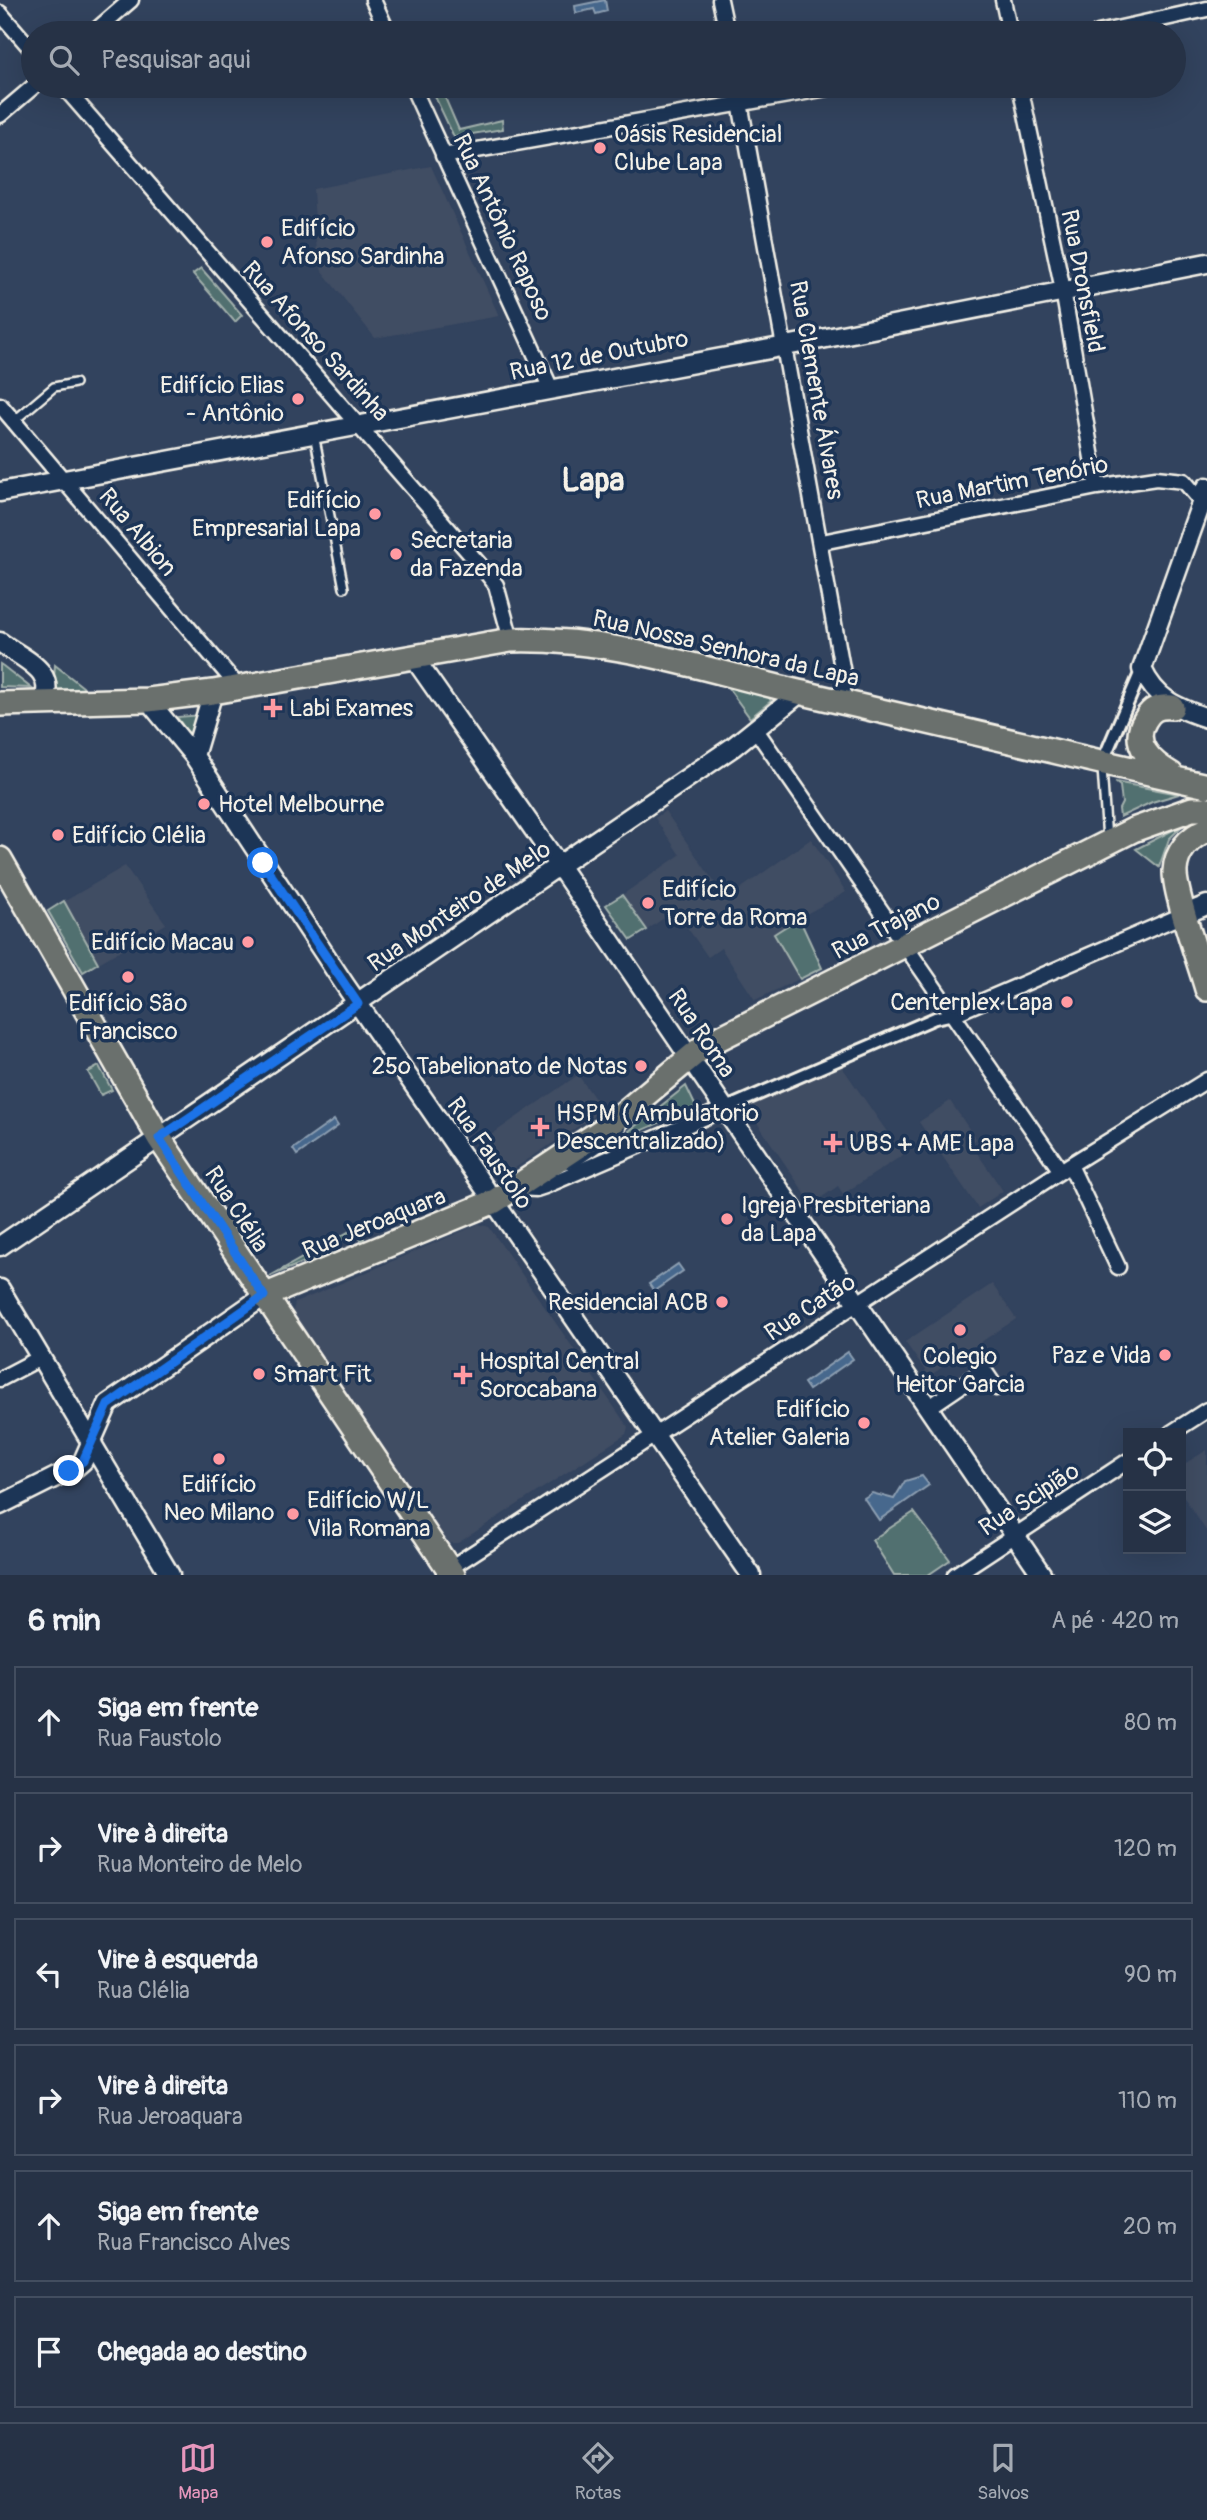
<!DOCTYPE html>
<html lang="pt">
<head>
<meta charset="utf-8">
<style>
  :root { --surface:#263246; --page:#323e51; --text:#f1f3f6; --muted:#a4aab3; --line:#424d5f; --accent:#e797bd }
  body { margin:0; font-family:Pangolin,sans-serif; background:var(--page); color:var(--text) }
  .controls { position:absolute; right:21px; bottom:21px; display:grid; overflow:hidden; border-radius:0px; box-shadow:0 7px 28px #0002 }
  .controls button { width:63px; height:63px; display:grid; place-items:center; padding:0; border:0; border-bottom:2px solid var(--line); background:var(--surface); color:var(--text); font:35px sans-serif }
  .stop { position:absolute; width:21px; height:21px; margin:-16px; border:5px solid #1a73e8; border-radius:50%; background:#fff }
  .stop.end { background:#1a73e8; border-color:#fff; box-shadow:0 2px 7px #0008 }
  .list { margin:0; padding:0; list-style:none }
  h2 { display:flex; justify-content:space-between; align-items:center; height:91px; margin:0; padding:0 28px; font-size:30px }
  h2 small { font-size:23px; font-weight:400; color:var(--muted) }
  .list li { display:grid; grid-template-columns:46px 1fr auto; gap:21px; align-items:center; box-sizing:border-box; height:112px; margin:0 14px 14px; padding:0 14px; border:2px solid var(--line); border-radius:0px }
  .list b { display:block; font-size:26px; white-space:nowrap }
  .list p { margin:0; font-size:23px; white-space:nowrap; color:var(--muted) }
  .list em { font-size:23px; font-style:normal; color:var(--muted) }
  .icon { flex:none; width:38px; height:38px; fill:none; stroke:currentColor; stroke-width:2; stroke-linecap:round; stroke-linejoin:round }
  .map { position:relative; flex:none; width:1207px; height:1575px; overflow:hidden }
  .search { position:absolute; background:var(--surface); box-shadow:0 7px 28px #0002; left:21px; right:21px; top:21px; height:77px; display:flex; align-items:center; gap:18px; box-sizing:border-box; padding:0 24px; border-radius:38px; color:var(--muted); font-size:26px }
  .sheet { height:847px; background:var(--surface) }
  nav { display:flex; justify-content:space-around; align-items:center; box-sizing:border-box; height:98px; border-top:2px solid var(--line); background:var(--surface); font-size:19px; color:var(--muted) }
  nav a { display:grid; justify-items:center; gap:4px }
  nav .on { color:var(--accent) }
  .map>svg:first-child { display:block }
  .built { fill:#414d63 }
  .green { fill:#517070; stroke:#a2b0ac; stroke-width:2 }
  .water { fill:#47678d; stroke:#8c9eb1; stroke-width:2 }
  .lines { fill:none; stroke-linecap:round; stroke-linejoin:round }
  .service-casing { stroke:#f4f1e8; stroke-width:12 }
  .pedestrian-casing { stroke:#f4f1e8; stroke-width:16 }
  .minor-casing { stroke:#f4f1e8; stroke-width:19 }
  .tertiary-casing { stroke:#f4f1e8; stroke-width:23 }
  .primary-casing { stroke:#f4f1e8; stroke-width:28 }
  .service { stroke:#1d3557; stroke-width:7 }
  .pedestrian { stroke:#1d3557; stroke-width:10 }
  .minor { stroke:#1d3557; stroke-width:14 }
  .tertiary { stroke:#1d3557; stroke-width:18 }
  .primary { stroke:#6b706d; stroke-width:23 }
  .route { stroke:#1a73e8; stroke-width:9 }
  .poi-dot { fill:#ff9aa2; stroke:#1d3557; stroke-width:2.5 }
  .labels { text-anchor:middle; stroke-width:7; stroke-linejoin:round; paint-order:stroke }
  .poi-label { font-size:24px; fill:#f4f1e8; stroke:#1d3557; text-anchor:start }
  .street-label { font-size:24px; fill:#f4f1e8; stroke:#1d3557 }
  .district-label { font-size:32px; font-weight:bold; fill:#f4f1e8; stroke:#1d3557 }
</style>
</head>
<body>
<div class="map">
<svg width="1207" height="1575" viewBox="0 0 1207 1575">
  <rect width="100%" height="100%" fill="#32435e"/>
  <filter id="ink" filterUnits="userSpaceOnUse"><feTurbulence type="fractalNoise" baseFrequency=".0143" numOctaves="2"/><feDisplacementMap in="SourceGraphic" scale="14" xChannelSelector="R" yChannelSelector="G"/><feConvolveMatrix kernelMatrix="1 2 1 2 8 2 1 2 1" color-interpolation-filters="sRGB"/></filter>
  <g filter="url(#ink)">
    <!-- built -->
    <path class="built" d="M 431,166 L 499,316 L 375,338 L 322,271 L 317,254 L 313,189 Z
      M 665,811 L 726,899 L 811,839 L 846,892 L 799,918 L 822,968 L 755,1000 L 721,948 L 708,957 L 675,910 L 647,930 L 622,895 L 680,855 L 655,818 Z
      M 125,866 L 166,924 L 83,972 L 48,911 Z
      M 842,1067 L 903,1155 L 843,1194 L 838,1186 L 812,1204 L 750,1112 L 752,1104 Z
      M 578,1075 L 603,1110 L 506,1174 L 494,1174 L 475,1146 Z
      M 950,1101 L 976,1139 L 971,1144 L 1003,1191 L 978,1208 L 919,1122 Z
      M 479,1224 L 489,1227 L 628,1427 L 626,1434 L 458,1543 L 448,1543 L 292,1315 L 295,1303 Z
      M 992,1284 L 1016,1319 L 929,1376 L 905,1342 Z
      M 1207,1450 L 1207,1532 L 1181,1493 L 1181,1466 Z"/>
    <!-- green -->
    <path class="green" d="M 430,86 L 440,86 L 459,130 L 502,120 L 503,129 L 454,137 Z
      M 201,268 L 242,315 L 235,322 L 193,274 Z
      M 0,664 L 3,666 L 31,688 L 0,687 Z
      M 55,665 L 83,687 L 84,692 L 57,695 L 53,691 Z
      M 726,685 L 768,696 L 771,701 L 750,718 Z
      M 202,715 L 195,744 L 177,717 Z
      M 1115,782 L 1179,794 L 1152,802 L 1120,817 L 1119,809 L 1122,803 L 1120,786 Z
      M 1183,825 L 1169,839 L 1159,867 L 1136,849 Z
      M 622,895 L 647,930 L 631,940 L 606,905 Z
      M 64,901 L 98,963 L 83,972 L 48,911 Z
      M 799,918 L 822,968 L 800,979 L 774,934 Z
      M 99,1066 L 112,1090 L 101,1095 L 88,1072 Z
      M 686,1086 L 696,1107 L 629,1136 L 629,1131 Z
      M 359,1226 L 364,1239 L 361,1240 L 358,1234 L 334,1243 L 337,1249 L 270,1276 Z
      M 914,1512 L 950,1560 L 928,1575 L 894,1575 L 872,1540 Z"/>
    <!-- water -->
    <path class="water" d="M 605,0 L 607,11 L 596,14 L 594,9 L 576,13 L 575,6 Z
      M 334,1120 L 338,1126 L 297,1155 L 293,1149 Z
      M 678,1264 L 683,1271 L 654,1291 L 649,1284 Z
      M 848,1352 L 853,1359 L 809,1390 L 804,1383 Z
      M 922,1476 L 929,1485 L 879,1520 L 864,1498 L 872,1493 L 894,1499 L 905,1481 Z"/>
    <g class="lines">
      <defs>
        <path id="service" d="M 14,421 L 54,387 L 75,383
          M 314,434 L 344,588
          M 1102,768 L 1107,840
          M 564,1165 L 574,1164 L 620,1133 L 623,1123"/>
        <path id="pedestrian" d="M 1102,763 L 1142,669
          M 724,1109 L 935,1018 L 953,1014"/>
        <path id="minor" d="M 373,0 L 388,33
          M 720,0 L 727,33
          M 1003,0 L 1010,33
          M 0,13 L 33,51
          M 93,33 L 131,0
          M 1098,33 L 1207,9
          M 63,86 L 485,571 L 496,585 L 511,640
          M 412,86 L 551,389
          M 737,86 L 844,679 L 843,690 L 836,700
          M 1020,86 L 1063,290 L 1097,487
          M 0,115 L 34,86
          M 443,156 L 839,86
          M 0,405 L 240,689
          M 822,542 L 1097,487 L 1156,478 L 1184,481 L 1202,502
          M 756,730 L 1061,1171
          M 953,1014 L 1185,914
          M 1070,1165 L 1118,1267
          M 517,1188 L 536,1189 L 545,1186 L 724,1109
          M 977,1360 L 996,1388
          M 0,1379 L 40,1358
          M 928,1408 L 984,1370
          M 1171,1433 L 1207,1410
          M 444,1572 L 1070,1165 L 1207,1080
          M 955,1575 L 1128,1461"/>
        <path id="tertiary" d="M 1207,487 L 1142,669 C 1156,700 1177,708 1207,718
          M 0,492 L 786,346 L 1207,263
          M 0,642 C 24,660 59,671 42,704
          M 414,658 L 560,867 L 1042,1575
          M 148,700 L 194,756 L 345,985 L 751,1575
          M 194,756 L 213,692
          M 1185,914 L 1207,905
          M 0,1246 L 733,747 L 801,692
          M 0,1289 L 170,1575
          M 0,1505 L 76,1467 L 83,1461 L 108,1404 L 264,1296"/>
        <path id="primary" d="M 0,704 L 148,700 L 213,692 L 511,640 C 613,637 704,670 803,693 C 937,724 1072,756 1207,786
          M 1171,774 C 1152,763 1130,744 1145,720 C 1152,708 1159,706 1172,707
          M 1207,830 C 1189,837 1176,852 1175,871 C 1174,893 1200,964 1207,989
          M 0,859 L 159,1138 L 453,1575
          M 264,1296 L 495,1201 L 607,1127 L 704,1046 L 1133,830 L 1192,809 L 1207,809"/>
      </defs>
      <!-- service casing -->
      <use href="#service" class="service-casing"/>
      <!-- pedestrian casing -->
      <use href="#pedestrian" class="pedestrian-casing"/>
      <!-- minor casing -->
      <use href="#minor" class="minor-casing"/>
      <!-- tertiary casing -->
      <use href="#tertiary" class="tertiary-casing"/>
      <!-- primary casing -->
      <use href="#primary" class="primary-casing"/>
      <!-- service -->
      <use href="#service" class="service"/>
      <!-- pedestrian -->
      <use href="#pedestrian" class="pedestrian"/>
      <!-- minor -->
      <use href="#minor" class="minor"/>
      <!-- tertiary -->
      <use href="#tertiary" class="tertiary"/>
      <!-- primary -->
      <use href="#primary" class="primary"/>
    </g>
  </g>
  <g class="lines" filter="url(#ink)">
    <!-- route -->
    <path class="route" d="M 69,1471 L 83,1461 L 108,1405 L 264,1296 L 159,1138 L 358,1004 L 263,863"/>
  </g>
  <!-- markers -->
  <g class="poi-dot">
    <circle cx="600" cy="148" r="7"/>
    <circle cx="267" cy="242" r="7"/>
    <circle cx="298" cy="399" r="7"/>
    <circle cx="375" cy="514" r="7"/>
    <circle cx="396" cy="554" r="7"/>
    <path d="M269.5 697.5h7v7h7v7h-7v7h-7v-7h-7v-7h7z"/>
    <circle cx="204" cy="804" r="7"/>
    <circle cx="58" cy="835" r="7"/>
    <circle cx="648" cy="903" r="7"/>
    <circle cx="248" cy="942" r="7"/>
    <circle cx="128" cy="977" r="7"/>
    <circle cx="1067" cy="1002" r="7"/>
    <circle cx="641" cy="1066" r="7"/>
    <path d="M536.5 1116.5h7v7h7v7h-7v7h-7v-7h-7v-7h7z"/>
    <path d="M829.5 1132.5h7v7h7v7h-7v7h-7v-7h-7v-7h7z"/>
    <circle cx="727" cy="1219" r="7"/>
    <circle cx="722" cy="1302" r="7"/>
    <circle cx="960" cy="1330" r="7"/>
    <circle cx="1165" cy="1355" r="7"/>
    <circle cx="259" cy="1374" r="7"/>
    <path d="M459.5 1364.5h7v7h7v7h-7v7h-7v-7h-7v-7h7z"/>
    <circle cx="864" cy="1423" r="7"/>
    <circle cx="219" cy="1459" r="7"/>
    <circle cx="293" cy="1514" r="7"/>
  </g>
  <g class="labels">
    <!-- poi labels -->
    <g class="poi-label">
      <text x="614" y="142">Oásis Residencial<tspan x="614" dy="28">Clube Lapa</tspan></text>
      <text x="281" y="236">Edifício<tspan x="281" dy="28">Afonso Sardinha</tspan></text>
      <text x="284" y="393" text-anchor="end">Edifício Elias<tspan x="284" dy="28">- Antônio</tspan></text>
      <text x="361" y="508" text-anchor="end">Edifício<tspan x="361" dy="28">Empresarial Lapa</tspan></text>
      <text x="410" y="548">Secretaria<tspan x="410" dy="28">da Fazenda</tspan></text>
      <text x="289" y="716">Labi Exames</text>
      <text x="218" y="812">Hotel Melbourne</text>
      <text x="72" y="843">Edifício Clélia</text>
      <text x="662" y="897">Edifício<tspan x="662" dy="28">Torre da Roma</tspan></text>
      <text x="234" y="950" text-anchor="end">Edifício Macau</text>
      <text x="1053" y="1010" text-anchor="end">Centerplex Lapa</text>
      <text x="128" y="1011" text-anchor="middle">Edifício São<tspan x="128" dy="28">Francisco</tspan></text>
      <text x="627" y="1074" text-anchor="end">25º Tabelionato de Notas</text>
      <text x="556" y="1121">HSPM ( Ambulatorio<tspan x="556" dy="28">Descentralizado)</tspan></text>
      <text x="849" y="1151">UBS + AME Lapa</text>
      <text x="741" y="1213">Igreja Presbiteriana<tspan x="741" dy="28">da Lapa</tspan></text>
      <text x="708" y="1310" text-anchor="end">Residencial ACB</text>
      <text x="1151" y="1363" text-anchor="end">Paz e Vida</text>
      <text x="960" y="1364" text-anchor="middle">Colegio<tspan x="960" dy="28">Heitor Garcia</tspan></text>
      <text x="479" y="1369">Hospital Central<tspan x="479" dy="28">Sorocabana</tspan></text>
      <text x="273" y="1382">Smart Fit</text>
      <text x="850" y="1417" text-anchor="end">Edifício<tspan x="850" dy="28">Atelier Galeria</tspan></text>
      <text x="219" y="1492" text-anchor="middle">Edifício<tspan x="219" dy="28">Neo Milano</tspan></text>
      <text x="307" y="1508">Edifício W/L<tspan x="307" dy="28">Vila Romana</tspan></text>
    </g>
    <!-- street labels -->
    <g class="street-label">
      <text transform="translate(503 227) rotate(65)" y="8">Rua Antônio Raposo</text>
      <text transform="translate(1083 281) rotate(79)" y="8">Rua Dronsfield</text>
      <text transform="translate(316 341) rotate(48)" y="8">Rua Afonso Sardinha</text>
      <text transform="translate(599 355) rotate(-11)" y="8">Rua 12 de Outubro</text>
      <text transform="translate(817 390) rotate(80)" y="8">Rua Clemente Álvares</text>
      <text transform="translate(1012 482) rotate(-11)" y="8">Rua Martim Tenório</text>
      <text transform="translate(138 532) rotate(50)" y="8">Rua Albion</text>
      <text transform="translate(726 648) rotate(13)" y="8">Rua Nossa Senhora da Lapa</text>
      <text transform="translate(459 906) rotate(-34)" y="8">Rua Monteiro de Melo</text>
      <text transform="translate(886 926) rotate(-27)" y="8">Rua Trajano</text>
      <text transform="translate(702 1033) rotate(56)" y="8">Rua Roma</text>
      <text transform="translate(490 1153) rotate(55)" y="8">Rua Faustolo</text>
      <text transform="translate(237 1209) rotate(57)" y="8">Rua Clélia</text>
      <text transform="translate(374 1223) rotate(-22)" y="8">Rua Jeroaquara</text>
      <text transform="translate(810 1307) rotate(-33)" y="8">Rua Catão</text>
      <text transform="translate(1029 1499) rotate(-33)" y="8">Rua Scipião</text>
    </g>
    <!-- district labels -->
    <g class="district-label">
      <text x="593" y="491">Lapa</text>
    </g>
  </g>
</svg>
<div class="controls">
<button><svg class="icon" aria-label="locate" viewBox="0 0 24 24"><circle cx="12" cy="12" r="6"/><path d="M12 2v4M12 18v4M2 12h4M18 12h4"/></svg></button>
<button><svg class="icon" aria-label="layers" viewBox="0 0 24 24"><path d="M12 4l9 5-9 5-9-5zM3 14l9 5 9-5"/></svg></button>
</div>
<div class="stop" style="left:263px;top:863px"></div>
<div class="stop end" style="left:69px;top:1471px"></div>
<div class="search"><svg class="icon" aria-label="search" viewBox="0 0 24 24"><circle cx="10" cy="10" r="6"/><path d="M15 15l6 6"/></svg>Pesquisar aqui</div>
</div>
<section class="sheet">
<h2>6 min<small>A pé · 420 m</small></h2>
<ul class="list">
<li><svg class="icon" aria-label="ahead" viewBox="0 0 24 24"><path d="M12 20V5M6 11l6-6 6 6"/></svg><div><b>Siga em frente</b><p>Rua Faustolo</p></div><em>80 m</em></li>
<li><svg class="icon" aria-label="right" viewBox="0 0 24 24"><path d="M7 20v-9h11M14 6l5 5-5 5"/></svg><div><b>Vire à direita</b><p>Rua Monteiro de Melo</p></div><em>120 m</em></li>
<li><svg class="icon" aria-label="left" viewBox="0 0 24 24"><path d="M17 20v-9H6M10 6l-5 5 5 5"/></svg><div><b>Vire à esquerda</b><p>Rua Clélia</p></div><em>90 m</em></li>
<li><svg class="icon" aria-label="right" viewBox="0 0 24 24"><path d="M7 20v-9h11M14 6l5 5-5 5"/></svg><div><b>Vire à direita</b><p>Rua Jeroaquara</p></div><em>110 m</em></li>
<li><svg class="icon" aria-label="ahead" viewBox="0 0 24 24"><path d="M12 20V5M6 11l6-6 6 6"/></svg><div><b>Siga em frente</b><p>Rua Francisco Alves</p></div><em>20 m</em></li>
<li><svg class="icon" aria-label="arrive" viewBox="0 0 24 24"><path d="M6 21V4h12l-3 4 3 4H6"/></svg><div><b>Chegada ao destino</b></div></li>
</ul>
</section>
<nav>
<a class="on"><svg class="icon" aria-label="map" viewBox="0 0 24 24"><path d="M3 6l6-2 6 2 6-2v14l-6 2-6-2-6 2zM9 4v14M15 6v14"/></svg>Mapa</a>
<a><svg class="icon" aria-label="directions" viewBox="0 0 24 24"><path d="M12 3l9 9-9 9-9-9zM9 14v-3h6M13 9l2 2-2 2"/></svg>Rotas</a>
<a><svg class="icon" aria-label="saved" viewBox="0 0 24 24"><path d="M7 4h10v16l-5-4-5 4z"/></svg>Salvos</a>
</nav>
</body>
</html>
